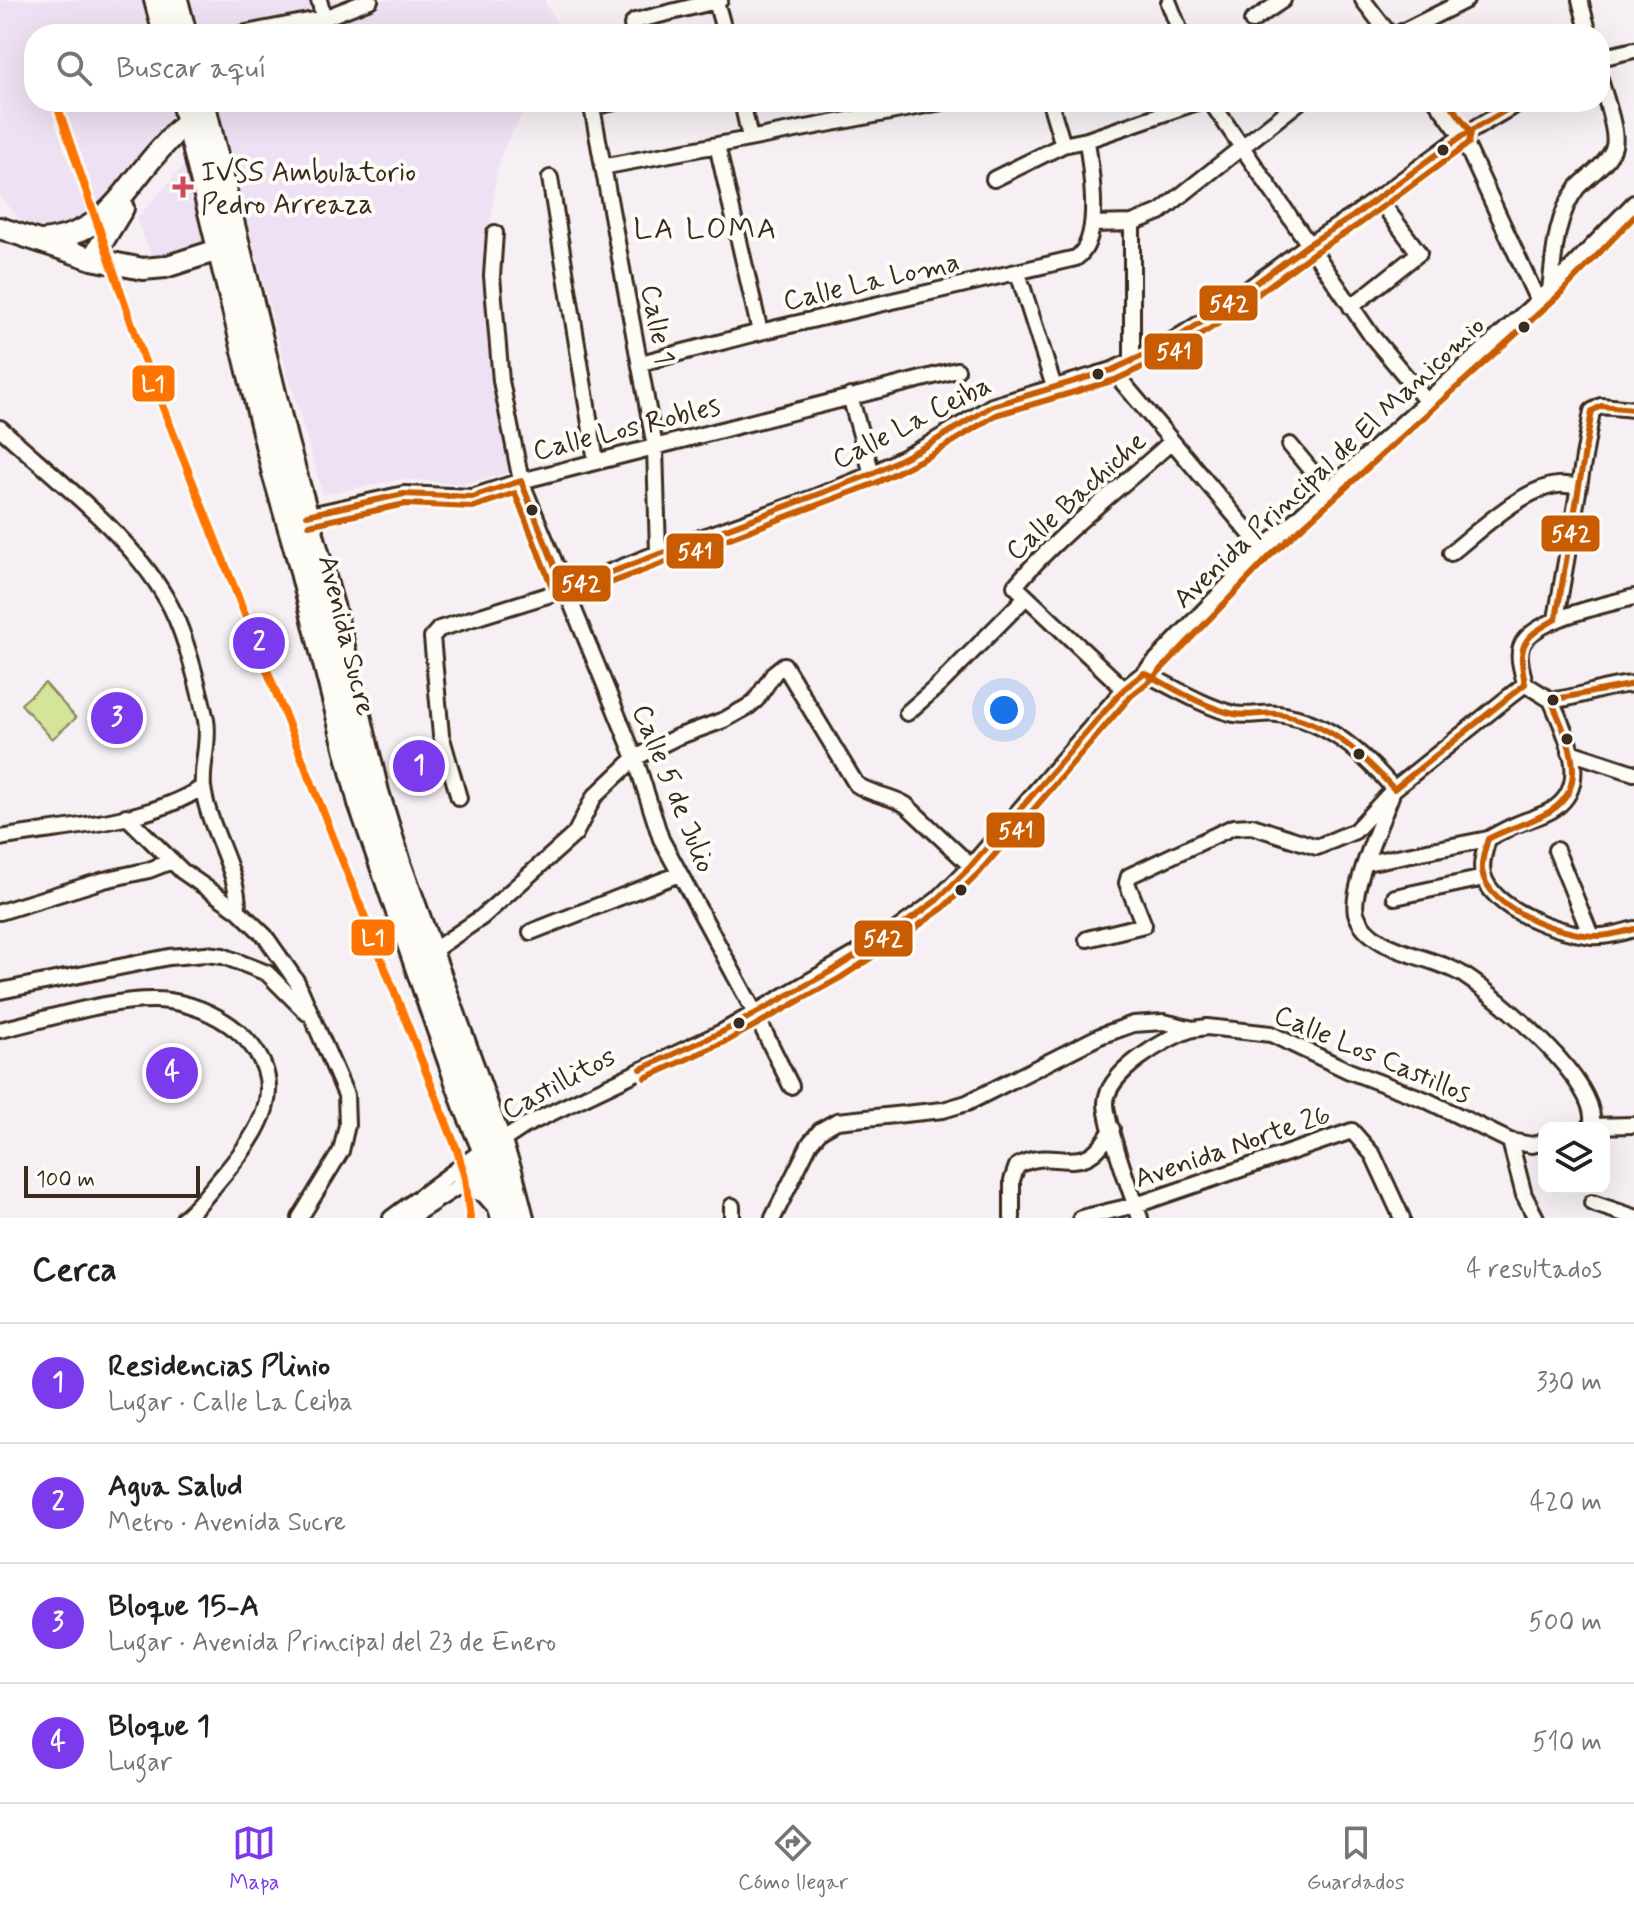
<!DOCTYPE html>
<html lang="es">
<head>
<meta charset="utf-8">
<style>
  :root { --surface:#fff; --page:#f6f6f6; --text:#222; --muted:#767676; --line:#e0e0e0; --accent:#7c3aed }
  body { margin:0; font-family:Mynerve,sans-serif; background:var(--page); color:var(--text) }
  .controls { position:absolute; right:24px; bottom:24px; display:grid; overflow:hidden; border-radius:16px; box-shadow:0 8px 32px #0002 }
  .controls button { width:72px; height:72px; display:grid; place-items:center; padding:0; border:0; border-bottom:2px solid var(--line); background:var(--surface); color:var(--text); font:40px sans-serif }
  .scale { position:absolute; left:24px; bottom:20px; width:176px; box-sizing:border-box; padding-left:8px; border:4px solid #3b2a1e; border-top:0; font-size:22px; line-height:28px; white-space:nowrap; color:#3b2a1e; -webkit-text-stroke:6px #fdfcf7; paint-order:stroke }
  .you { position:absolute; left:1004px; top:710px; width:28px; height:28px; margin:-20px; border:6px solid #fff; border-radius:50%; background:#1a73e8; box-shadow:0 0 0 12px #1a73e833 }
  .badge { display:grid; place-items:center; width:52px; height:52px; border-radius:50%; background:var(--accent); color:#fff; font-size:26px; font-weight:700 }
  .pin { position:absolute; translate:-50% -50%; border:4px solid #fff; box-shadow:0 2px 8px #0006 }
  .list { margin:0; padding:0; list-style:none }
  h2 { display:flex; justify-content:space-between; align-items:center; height:104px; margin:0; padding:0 32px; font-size:34px }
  h2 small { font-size:26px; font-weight:400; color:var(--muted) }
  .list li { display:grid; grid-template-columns:52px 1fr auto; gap:24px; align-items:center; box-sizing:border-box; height:120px; padding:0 32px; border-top:2px solid var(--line) }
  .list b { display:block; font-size:30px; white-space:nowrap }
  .list p { margin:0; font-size:26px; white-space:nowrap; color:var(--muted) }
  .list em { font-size:26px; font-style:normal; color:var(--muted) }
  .icon { flex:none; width:44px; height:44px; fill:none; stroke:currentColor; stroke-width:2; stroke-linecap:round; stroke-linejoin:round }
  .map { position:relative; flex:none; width:1634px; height:1218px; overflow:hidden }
  .search { position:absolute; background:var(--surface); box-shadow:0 8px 32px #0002; left:24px; right:24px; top:24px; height:88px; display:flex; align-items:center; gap:20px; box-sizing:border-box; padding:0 28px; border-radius:32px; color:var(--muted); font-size:30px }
  .sheet { height:584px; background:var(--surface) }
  nav { display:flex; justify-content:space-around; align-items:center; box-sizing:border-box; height:112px; border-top:2px solid var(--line); background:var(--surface); font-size:22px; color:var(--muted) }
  nav a { display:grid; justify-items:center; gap:4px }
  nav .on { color:var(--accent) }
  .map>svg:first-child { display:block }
  .built { fill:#eee1f3 }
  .green { fill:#d4e498; stroke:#88875b; stroke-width:2 }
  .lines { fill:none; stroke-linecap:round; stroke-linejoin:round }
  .street-casing { stroke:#3b2a1e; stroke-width:20 }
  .secondary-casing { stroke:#3b2a1e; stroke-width:26 }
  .primary-casing { stroke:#3b2a1e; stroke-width:28 }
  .street { stroke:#fdfcf7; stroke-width:14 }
  .secondary { stroke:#fdfcf7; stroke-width:20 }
  .primary { stroke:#fdfcf7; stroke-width:22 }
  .bus-1-casing { stroke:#fdfcf7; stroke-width:12 }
  .bus-2-casing { stroke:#fdfcf7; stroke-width:12 }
  .bus-1 { stroke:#c95b00; stroke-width:6 }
  .bus-2 { stroke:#c95b00; stroke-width:6 }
  .metro-1-casing { stroke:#fdfcf7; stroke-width:14 }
  .metro-1 { stroke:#ff7400; stroke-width:8 }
  .bus-dot { fill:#3b2a1e; stroke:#fdfcf7; stroke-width:3 }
  .poi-dot { fill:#d1495b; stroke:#fdfcf7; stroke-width:3 }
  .labels { text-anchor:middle; stroke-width:8; stroke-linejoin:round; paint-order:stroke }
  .poi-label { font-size:28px; fill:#3b2a1e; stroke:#fdfcf7; text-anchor:start }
  .street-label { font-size:28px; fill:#3b2a1e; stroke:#fdfcf7 }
  .neighbourhood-label { font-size:30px; letter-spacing:2px; fill:#3b2a1e; stroke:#fdfcf7 }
  .line-badge { stroke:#fdfcf7; stroke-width:3 }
  .badge-label { font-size:22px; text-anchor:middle; font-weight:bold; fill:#fff }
</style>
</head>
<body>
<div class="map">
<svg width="1634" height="1218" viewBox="0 0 1634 1218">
  <rect width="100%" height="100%" fill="#f6f0f5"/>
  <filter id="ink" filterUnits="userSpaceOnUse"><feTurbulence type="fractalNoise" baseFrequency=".0125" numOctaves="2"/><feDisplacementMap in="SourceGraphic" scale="16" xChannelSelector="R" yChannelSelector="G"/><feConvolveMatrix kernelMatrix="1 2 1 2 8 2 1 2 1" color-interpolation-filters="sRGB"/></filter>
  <g filter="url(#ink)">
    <!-- built -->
    <path class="built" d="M 0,0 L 145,0 L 153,34 L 34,34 L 34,102 L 170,102 L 173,113 L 100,209 L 54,228 L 26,227 L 0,197 Z
      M 188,0 L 544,0 L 562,34 L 197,34 Z
      M 215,102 L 529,102 L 503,149 L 496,174 L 488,246 L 513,471 L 464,484 L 403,479 L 323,494 L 287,371 Z
      M 194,155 L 214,237 L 153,259 L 136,219 Z"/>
    <!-- green -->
    <path class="green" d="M 45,683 L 76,718 L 52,739 L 21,704 Z"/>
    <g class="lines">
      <defs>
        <path id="street" d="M 319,0 L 324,18
          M 1363,0 L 1389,34
          M 1580,0 L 1589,34
          M 716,1 L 725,34
          M 1169,3 L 1181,34
          M 1252,21 L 1283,0
          M 241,34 L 324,18 L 370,0
          M 634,34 L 632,25 L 635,21 L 720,0
          M 1398,34 L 1466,0
          M 1600,58 L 1634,50
          M 615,102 L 592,107 L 655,447 L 658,553
          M 742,102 L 750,138
          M 1050,102 L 1063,145
          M 1211,102 L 1371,335 L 1428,403
          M 1437,102 L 1462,136 L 1538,301
          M 717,145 L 760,332
          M 602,167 L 942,102
          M 550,178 L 596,461
          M 994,179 L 1063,145 L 1087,140 L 1197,102
          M 1092,224 L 1132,223 L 1160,212 L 1299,102
          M 495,233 L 492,276 L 501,381 L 521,481 L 635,758 L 661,839 L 755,1013 L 791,1086
          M 1018,273 L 1054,387
          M 1550,290 C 1554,256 1555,217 1577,188 C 1588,176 1610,162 1614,146 C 1618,131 1604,95 1600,79
          M 1351,307 L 1419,253 L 1378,198
          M 1132,362 L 1132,223
          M 641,363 L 760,332 L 1076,258 C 1104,239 1090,168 1087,140
          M 1112,370 L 1263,549
          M 850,396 L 872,474
          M 0,428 C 55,478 129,534 166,598 C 185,630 198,684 206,720 C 210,742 201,765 203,787 C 208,829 239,870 238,910 L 265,936 L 297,982 L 346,1095 L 347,1125 L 341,1151 L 300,1218
          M 1290,445 L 1328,491
          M 301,517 L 404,494 L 472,497 L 521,481 L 957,370
          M 1451,553 C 1479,531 1523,488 1558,485 C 1564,484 1572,486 1578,486
          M 1556,619 L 1592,411 L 1601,406 L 1634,409
          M 1144,673 C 1173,687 1203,706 1234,714 C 1249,717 1263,712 1278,714 C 1328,721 1362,752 1394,789
          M 1525,684 C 1523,673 1517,658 1521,647 C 1530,619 1607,605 1634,597
          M 1525,684 L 1551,700
          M 1124,689 L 1015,586 C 1061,531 1119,490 1171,442
          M 1551,700 C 1564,731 1592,782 1555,808 C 1544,816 1528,819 1515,825 C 1506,829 1497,834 1488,839 C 1485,850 1480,863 1483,875 C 1494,911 1558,932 1592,936 C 1606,937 1620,933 1634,929
          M 1551,700 C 1580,699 1602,685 1634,684
          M 907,713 L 940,684 L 1026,597
          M 1570,752 L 1634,773
          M 1391,796 C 1382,820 1350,890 1356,913 C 1368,953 1434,955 1465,976 C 1496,996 1604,1085 1591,1126
          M 459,798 L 441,735 L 432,637 L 439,629 L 564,590 L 658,553 L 810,499 L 872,474 L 928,445 L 992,406 L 1112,370 L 1164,346 L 1210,317 L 1309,244 L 1352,217 L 1462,136 L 1520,102
          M 126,816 L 182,871 L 238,910
          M 0,838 C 67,826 146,824 203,787
          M 1556,850 L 1591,936
          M 1366,863 L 1488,839
          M 1395,897 L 1484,878
          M 0,912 L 104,880 L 149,870 L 172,861
          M 531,932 L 679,874
          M 1087,939 L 1144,925 L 1127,883 L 1129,876 L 1233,827 L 1252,826 L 1317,847 L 1355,831 L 1394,789 L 1525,684
          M 431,952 L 482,917 L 575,834 L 594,797 L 635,758 L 677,737 L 724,720 L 749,706 L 756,700 L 775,672 L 784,665 L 856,784 C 871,795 890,795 906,805 L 971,866
          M 0,991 L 169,957 L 206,954 L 223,956 L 267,973 L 307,1013
          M 0,1030 C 48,1019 121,995 169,1001 C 197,1005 225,1018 245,1038 C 291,1086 260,1131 225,1173 C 212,1188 200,1205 184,1218
          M 1591,1126 L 1634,1125
          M 1510,1141 L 1524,1195 L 1536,1218
          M 1592,1203 L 1634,1217
          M 391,1218 L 476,1155 L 483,1147 L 499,1143 L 526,1125 L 724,1031 L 892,933 L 937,900 L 971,866 L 1124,689 L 1144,673 L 1263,549 L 1550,290 L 1634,203
          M 409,1218 L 459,1186 L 490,1160
          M 732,1218 L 732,1206
          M 773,1218 L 810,1143 L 821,1130 L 837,1121 L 943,1110 L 967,1103 L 1100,1036 L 1133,1024 L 1164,1022 L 1193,1029 L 1207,1027 L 1271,1034 L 1349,1071 L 1426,1100 L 1510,1141 L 1532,1145 L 1544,1142
          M 1012,1218 L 1012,1180 L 1017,1166 C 1057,1143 1082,1185 1112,1129
          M 1081,1218 L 1136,1205 L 1352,1131 L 1373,1155 L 1402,1218
          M 1140,1218 C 1131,1193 1107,1128 1106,1104 C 1105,1073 1167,1037 1193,1029"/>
        <path id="secondary" d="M 0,228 L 92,259 L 143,269 L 165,267 L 218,250
          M 42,241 C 110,234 124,186 166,143 C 171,138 177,129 183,126 C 188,123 196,123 202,122
          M 92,259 L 123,208"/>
        <path id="primary" d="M 156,0 L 165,34
          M 176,0 L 185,34
          M 183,102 L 274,473 L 298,556 L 360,803 L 465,1105 L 483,1147 L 503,1218
          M 203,102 L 286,442 L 340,634 L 377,792 L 400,866 L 510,1171 L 522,1218
          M 464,1182 L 487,1192 L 500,1207"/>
      </defs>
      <!-- street casing -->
      <use href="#street" class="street-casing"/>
      <!-- secondary casing -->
      <use href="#secondary" class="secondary-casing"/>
      <!-- primary casing -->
      <use href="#primary" class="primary-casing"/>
      <!-- street -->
      <use href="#street" class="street"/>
      <!-- secondary -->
      <use href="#secondary" class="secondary"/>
      <!-- primary -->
      <use href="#primary" class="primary"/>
      <defs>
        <path id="bus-1" d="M 307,515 L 404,494 L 472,497 L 521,481 L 564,590 L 872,474 L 928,445 L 992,406 L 1112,370 L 1164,346 L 1210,317 L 1309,244 L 1352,217 L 1462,136 L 1520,102
          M 1525,684 C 1518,644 1521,639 1556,619 L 1592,411 L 1601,406 L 1634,409
          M 1551,700 C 1565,733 1592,784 1552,810 C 1534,822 1508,828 1488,839 C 1485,849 1481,860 1482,870 C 1486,909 1563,936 1597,936 C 1609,936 1622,932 1634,929
          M 1551,700 L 1634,684
          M 641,1069 L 724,1031 L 835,969 L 892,933 L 937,900 L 971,866 L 1124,689 L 1144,673 C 1173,687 1202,707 1234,714 C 1248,717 1263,712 1277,714 C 1326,720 1362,754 1394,789 L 1525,684"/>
        <path id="bus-2" d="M 309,525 L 405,504 L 473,507 L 515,493 L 555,595 L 565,600 L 876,483 L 933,454 L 996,415 L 1115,380 L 1168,355 L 1216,325 L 1315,252 L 1358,225 L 1469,143 L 1471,132 L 1449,102
          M 645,1078 L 729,1040 L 840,978 L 897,941 L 943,908 L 979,873 L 1131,696 L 1151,680 L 1270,556 L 1557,297 L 1634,217"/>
      </defs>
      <!-- bus-1 casing -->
      <use href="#bus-1" class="bus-1-casing"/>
      <!-- bus-2 casing -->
      <use href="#bus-2" class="bus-2-casing"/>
      <!-- bus-1 -->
      <use href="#bus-1" class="bus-1"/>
      <!-- bus-2 -->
      <use href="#bus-2" class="bus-2"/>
      <defs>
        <path id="metro-1" d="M 56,102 L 143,357 L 457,1150 L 465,1178 L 470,1218"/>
      </defs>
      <!-- metro-1 casing -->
      <use href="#metro-1" class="metro-1-casing"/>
      <!-- metro-1 -->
      <use href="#metro-1" class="metro-1"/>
    </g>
  </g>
  <!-- markers -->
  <g class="bus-dot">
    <circle cx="1443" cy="150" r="7"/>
    <circle cx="1524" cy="327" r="7"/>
    <circle cx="1098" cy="374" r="7"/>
    <circle cx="532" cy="510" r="7"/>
    <circle cx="1553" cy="700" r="7"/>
    <circle cx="1567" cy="739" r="7"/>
    <circle cx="1359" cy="754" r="7"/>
    <circle cx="961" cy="890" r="7"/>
    <circle cx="739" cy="1023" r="7"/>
  </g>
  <path class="poi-dot" d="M179 175h8v8h8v8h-8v8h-8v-8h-8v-8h8z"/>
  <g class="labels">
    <!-- poi labels -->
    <g class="poi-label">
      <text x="201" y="181">IVSS Ambulatorio<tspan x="201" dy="32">Pedro Arreaza</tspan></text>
    </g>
    <!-- street labels -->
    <g class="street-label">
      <text transform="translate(871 280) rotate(-13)" y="10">Calle La Loma</text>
      <text transform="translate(659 324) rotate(79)" y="10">Calle 1</text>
      <text transform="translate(911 421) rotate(-27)" y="10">Calle La Ceiba</text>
      <text transform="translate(626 427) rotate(-14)" y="10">Calle Los Robles</text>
      <text transform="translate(1328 461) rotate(-43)" y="10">Avenida Principal de El Manicomio</text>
      <text transform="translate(1075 495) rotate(-42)" y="10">Calle Bachiche</text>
      <text transform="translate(348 635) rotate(76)" y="10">Avenida Sucre</text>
      <text transform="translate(675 788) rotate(68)" y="10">Calle 5 de Julio</text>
      <text transform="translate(1373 1053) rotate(23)" y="10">Calle Los Castillos</text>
      <text transform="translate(558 1082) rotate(-28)" y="10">Castillitos</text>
      <text transform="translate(1232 1145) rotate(-19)" y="10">Avenida Norte 26</text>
    </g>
    <!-- neighbourhood labels -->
    <g class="neighbourhood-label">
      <text x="706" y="238">LA LOMA</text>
    </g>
  </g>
  <g class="line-badge">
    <rect x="1198" y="284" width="61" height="38" rx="8" fill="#c95b00"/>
    <rect x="1143" y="332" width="61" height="39" rx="8" fill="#c95b00"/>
    <rect x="131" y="364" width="45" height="39" rx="8" fill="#ff7400"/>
    <rect x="1540" y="514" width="61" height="39" rx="8" fill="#c95b00"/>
    <rect x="665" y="532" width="60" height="38" rx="8" fill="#c95b00"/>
    <rect x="551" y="564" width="61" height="39" rx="8" fill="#c95b00"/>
    <rect x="985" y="811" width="61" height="38" rx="8" fill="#c95b00"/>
    <rect x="350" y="918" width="46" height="39" rx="8" fill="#ff7400"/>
    <rect x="853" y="919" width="61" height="39" rx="8" fill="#c95b00"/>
  </g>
  <g class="badge-label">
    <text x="1229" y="311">542</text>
    <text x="1174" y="359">541</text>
    <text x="153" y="391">L1</text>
    <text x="1571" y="541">542</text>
    <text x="695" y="559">541</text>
    <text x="581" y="591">542</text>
    <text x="1016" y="838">541</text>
    <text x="373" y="945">L1</text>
    <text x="883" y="946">542</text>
  </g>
</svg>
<div class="controls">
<button><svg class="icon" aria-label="layers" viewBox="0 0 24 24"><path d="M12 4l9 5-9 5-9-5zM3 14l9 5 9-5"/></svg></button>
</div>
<div class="scale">100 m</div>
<div class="you"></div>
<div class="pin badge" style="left:419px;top:766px">1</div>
<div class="pin badge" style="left:259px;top:643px">2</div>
<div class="pin badge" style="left:117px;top:718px">3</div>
<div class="pin badge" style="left:172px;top:1073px">4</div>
<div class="search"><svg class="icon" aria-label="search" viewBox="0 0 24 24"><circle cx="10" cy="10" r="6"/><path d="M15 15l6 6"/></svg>Buscar aquí</div>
</div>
<section class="sheet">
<h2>Cerca<small>4 resultados</small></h2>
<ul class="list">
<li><span class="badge">1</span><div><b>Residencias Plinio</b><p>Lugar · Calle La Ceiba</p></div><em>330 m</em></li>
<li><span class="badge">2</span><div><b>Agua Salud</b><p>Metro · Avenida Sucre</p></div><em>420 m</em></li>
<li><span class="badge">3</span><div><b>Bloque 15-A</b><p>Lugar · Avenida Principal del 23 de Enero</p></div><em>500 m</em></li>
<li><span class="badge">4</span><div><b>Bloque 1</b><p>Lugar</p></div><em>510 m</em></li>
</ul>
</section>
<nav>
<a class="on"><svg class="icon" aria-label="map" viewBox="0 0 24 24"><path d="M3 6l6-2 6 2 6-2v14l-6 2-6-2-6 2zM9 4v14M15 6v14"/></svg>Mapa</a>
<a><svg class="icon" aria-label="directions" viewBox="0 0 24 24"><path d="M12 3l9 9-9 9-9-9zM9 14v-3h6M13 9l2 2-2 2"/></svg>Cómo llegar</a>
<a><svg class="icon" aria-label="saved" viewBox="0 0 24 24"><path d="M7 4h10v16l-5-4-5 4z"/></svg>Guardados</a>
</nav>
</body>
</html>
